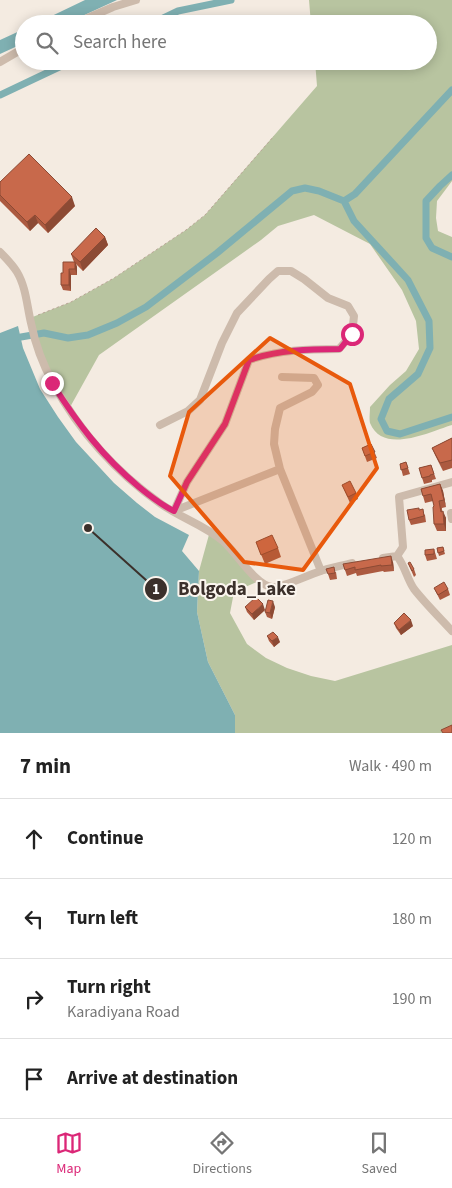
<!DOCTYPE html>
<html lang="en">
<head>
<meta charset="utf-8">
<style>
  :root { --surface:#fff; --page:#f6f6f6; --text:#222; --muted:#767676; --line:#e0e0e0; --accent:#db2777 }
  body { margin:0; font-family:"Source Sans 3",sans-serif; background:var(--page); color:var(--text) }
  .stop { position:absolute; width:15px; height:15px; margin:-11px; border:4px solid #db2777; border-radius:50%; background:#fff }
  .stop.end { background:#db2777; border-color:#fff; box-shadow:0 1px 5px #0008 }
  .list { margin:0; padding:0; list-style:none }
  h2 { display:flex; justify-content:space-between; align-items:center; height:65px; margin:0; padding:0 20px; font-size:21px }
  h2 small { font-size:16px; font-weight:400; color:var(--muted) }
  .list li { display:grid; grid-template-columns:32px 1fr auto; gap:15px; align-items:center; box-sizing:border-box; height:80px; padding:0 20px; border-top:1px solid var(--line) }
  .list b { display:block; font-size:19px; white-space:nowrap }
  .list p { margin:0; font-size:16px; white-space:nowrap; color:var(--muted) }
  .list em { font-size:16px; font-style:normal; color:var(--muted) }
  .icon { flex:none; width:28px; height:28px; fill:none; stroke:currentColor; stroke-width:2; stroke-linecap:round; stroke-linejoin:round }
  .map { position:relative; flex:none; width:452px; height:733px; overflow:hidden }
  .search { position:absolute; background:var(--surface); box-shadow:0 2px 12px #0003; left:15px; right:15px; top:15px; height:55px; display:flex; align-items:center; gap:12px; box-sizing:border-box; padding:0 18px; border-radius:28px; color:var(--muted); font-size:19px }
  .sheet { height:385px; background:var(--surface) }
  nav { display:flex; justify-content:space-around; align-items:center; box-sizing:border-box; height:70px; border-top:1px solid var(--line); background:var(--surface); font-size:14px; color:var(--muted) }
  nav a { display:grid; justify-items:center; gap:2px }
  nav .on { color:var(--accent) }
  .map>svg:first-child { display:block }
  .green { fill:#b8c4a0 }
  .water { fill:#7fb0b2 }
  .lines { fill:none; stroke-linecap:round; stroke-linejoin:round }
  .canal { stroke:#7fb0b2; stroke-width:7 }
  .path { stroke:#b9a596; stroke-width:1; stroke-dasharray:2.5 2.5; stroke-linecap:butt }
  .minor { stroke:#cdbbac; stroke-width:8 }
  .wall { fill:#ac5a40 }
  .shaded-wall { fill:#8c4a34 }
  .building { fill:#c8694b; stroke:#8c4a34 }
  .route { stroke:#db2777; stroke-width:6 }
  .marked { fill:#e8590c; fill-opacity:0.2; stroke:#e8590c; stroke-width:4; stroke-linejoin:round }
  .leader { fill:none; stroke:#3b302b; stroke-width:2 }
  .callout-dot { fill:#3b302b; stroke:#fbf5ee; stroke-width:2 }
  .mark-label { font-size:15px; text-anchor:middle; font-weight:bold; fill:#fff }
  .callout-label { font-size:19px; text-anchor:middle; font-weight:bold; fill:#3b302b; stroke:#fbf5ee; stroke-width:4; stroke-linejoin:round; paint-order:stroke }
</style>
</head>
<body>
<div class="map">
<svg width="452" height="733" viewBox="0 0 452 733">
  <rect width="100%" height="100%" fill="#f4ebe1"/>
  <!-- green -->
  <path class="green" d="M 309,0 L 452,0 L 452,181 L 437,201 L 436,218 L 438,231 L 452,237 L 452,425 C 429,432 383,455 370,423 C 369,419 370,412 370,407 L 390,385 L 406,371 L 419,349 L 416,321 L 402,290 L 370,244 L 314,215 L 278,226 L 261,240 L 99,355 L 69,409 L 53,383 L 30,318 L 71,302 L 114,278 L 186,230 L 205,215 L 317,86 L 315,61 L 428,61 L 428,24 L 311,24 Z
    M 210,531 L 259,581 L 234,592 L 230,613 L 247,644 L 266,658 L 287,668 L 311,676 L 335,681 L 452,645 L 452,726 L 442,733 L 235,733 L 235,715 L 208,662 L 197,612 L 199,571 Z"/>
  <!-- water -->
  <path class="water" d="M 85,0 L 117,0 L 65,24 L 35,24 Z
    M 24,29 L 24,43 L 0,54 L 0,40 Z
    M 18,326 L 23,348 L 40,389 L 58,417 L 76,442 L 114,483 L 137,503 L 155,517 L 189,535 L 182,551 L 199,571 L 197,612 L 208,662 L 235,715 L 235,733 L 0,733 L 0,333 Z"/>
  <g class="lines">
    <!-- canal -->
    <path class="canal" d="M 151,24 L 178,11 L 231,0
      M 0,95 L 72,61
      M 452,175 L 440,186 L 426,201 L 426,238 L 432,248 L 452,257
      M 344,201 L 354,221 L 408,280 L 429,321 L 430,348 L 418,374 L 389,399 L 381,419 L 387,431 L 400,434 L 452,417
      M 21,337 L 44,333 L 68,338 L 88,335 L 117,323 L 146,307 L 217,253 L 292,191 L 305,188 L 319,191 L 344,201 L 355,194 L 452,90"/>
    <!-- path -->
    <path class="path" d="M 38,315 L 71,302 L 114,278 L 186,230 L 205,215 L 274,136"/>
    <!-- minor -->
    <path class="minor" d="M 74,24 L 113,7 L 136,0
      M 0,62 L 24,48
      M 0,252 C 6,258 12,264 17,272 C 26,287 27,306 31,323 C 35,343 43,365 53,383 C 79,431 117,473 161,504 C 181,518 204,525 223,541 C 236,552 256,586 272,587 C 282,588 308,575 318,572 C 329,568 341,566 352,563
      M 282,377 L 314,378 L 318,385 L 312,392 L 280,408 L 275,429 L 274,444 L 280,469 L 321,571
      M 160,425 L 188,411 L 200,400 L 222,343 L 237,313 L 269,279 L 278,271 L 291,271 L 304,279 L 328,298 L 348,306 L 354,316 L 352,334 L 339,349 C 309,349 278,350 249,360 L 225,424 L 187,482 L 174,511 L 280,469
      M 451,513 L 452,519
      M 397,556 L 403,547 L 399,497 L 452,482
      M 383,558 L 397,556 C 405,566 407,579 414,589 C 424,602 440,618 452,631"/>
  </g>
  <!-- wall -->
  <path class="wall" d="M 0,182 L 75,206 L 48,233 L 38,223 L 30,231 L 0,201 Z
    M 105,237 L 108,245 L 83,271 L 76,264 L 77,267 L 77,275 L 71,275 L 71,291 L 63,290 L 61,285 L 63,273 L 74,262 L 71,254 Z
    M 452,438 L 452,468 L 443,471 L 435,455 L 432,448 Z
    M 371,444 L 377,458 L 367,462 L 362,448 Z
    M 406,462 L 410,474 L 403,476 L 400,464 Z
    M 431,465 L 436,479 L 432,480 L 432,482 L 424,484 L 419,468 Z
    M 440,484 L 443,491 L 446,507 L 442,508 L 442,512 L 446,518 L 446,531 L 437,531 L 434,524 L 434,506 L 433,501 L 425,503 L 421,489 Z
    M 342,485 L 356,493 L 358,499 L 350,503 Z
    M 420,510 L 425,515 L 426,522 L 411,525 L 409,520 Z
    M 256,542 L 278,548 L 281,557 L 265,564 Z
    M 443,547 L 445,554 L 439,556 L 437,548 Z
    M 434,549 L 437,559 L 427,561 L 425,555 Z
    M 393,562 L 394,571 L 384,572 L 383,571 L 357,576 L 356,573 L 347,576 L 343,564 Z
    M 408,563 L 414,569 L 416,575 L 414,577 Z
    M 336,572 L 337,579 L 330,580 L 328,574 Z
    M 434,588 L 448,589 L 450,595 L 440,600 Z
    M 245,607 L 265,610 L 254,620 L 247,612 Z
    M 275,607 L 272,619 L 267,617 L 265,612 Z
    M 394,623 L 413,626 L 401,635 L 396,628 Z
    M 267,636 L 280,642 L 274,647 L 269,641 Z"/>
  <!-- shaded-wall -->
  <path class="shaded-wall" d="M 72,197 L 75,206 L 48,233 L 45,225 Z
    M 35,215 L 38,223 L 30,231 L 27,222 Z
    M 105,237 L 108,245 L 83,271 L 80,262 Z
    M 75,262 L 77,267 L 77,275 L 75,269 Z
    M 69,269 L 71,275 L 71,291 L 69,285 Z
    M 440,484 L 443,491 L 446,507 L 444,500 Z
    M 443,511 L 446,518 L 446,531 L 444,524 Z
    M 391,556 L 393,562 L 394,571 L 392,565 Z
    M 273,601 L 275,607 L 272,619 L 270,613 Z
    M 263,604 L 265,610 L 254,620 L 252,614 Z
    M 411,620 L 413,626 L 401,635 L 399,630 Z
    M 278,637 L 280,642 L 274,647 L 272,641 Z"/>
  <!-- building -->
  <path class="building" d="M 29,154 L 72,197 L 45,225 L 35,215 L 27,222 L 0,195 L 0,182 Z
    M 96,228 L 105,237 L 80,262 L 71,254 Z
    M 63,262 L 75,262 L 75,269 L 69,269 L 69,285 L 61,285 L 61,273 L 63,273 Z
    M 452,438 L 452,460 L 440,463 L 432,448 Z
    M 371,444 L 375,452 L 365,456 L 362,448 Z
    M 406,462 L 408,468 L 401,470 L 400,464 Z
    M 431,465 L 434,474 L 430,475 L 430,476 L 422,478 L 419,468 Z
    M 350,481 L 356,493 L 348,497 L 342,485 Z
    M 440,484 L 444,500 L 439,501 L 441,512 L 443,511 L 444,524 L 434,524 L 433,507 L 434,506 L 431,494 L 423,496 L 421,489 Z
    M 419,508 L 419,510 L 423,509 L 424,516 L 409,520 L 407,510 Z
    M 272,535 L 278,548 L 261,555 L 256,542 Z
    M 443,547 L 444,551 L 438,553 L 437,548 Z
    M 434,549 L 434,554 L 425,555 L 425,550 Z
    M 391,556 L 392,565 L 381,566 L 381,565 L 355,570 L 355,567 L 345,570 L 343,564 Z
    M 410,562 L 414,569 L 412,571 L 408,563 Z
    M 334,567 L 335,573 L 328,574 L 326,569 Z
    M 444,582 L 448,589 L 438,595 L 434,588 Z
    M 256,597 L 263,604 L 252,614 L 245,607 Z
    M 268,600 L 273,601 L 270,613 L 265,612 Z
    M 404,613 L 411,620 L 399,630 L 394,623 Z
    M 273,632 L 278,637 L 272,641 L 267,636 Z
    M 452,725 L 452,733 L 443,733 L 441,730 Z"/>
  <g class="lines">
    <!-- route -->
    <path class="route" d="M 52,383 C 78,424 102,456 139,487 C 150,496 161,505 174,511 L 187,482 L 225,424 L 249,360 C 278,350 309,349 340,349 L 352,334"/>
  </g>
  <!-- marked area -->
  <path class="marked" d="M 270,338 L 350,384 L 377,468 L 303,570 L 244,562 L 170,476 L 189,412 Z"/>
  <!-- callouts -->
  <path class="leader" d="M88 528L156 589"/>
  <g class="callout-dot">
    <circle cx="88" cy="528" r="5"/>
    <circle cx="156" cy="589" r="12"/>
  </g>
  <g class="mark-label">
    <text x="156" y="594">1</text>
  </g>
  <g class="callout-label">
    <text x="237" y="595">Bolgoda_Lake</text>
  </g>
</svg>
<div class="stop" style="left:352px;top:334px"></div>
<div class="stop end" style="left:52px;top:383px"></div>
<div class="search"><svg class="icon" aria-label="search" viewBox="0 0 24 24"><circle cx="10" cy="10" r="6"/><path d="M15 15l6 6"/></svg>Search here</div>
</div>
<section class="sheet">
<h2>7 min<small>Walk · 490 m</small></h2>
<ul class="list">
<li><svg class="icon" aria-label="ahead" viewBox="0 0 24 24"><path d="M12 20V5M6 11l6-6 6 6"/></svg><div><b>Continue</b></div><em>120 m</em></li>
<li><svg class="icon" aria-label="left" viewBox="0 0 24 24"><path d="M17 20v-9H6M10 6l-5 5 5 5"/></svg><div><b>Turn left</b></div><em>180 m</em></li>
<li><svg class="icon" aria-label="right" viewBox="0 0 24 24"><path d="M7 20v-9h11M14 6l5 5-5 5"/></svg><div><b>Turn right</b><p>Karadiyana Road</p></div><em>190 m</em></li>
<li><svg class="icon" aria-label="arrive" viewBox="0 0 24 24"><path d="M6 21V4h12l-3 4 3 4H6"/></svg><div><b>Arrive at destination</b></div></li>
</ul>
</section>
<nav>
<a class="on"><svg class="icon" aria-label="map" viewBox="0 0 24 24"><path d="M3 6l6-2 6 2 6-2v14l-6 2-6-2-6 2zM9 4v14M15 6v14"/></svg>Map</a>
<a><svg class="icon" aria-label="directions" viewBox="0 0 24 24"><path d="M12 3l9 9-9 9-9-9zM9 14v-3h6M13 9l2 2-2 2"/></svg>Directions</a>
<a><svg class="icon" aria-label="saved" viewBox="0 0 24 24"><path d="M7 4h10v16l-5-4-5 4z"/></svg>Saved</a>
</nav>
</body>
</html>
